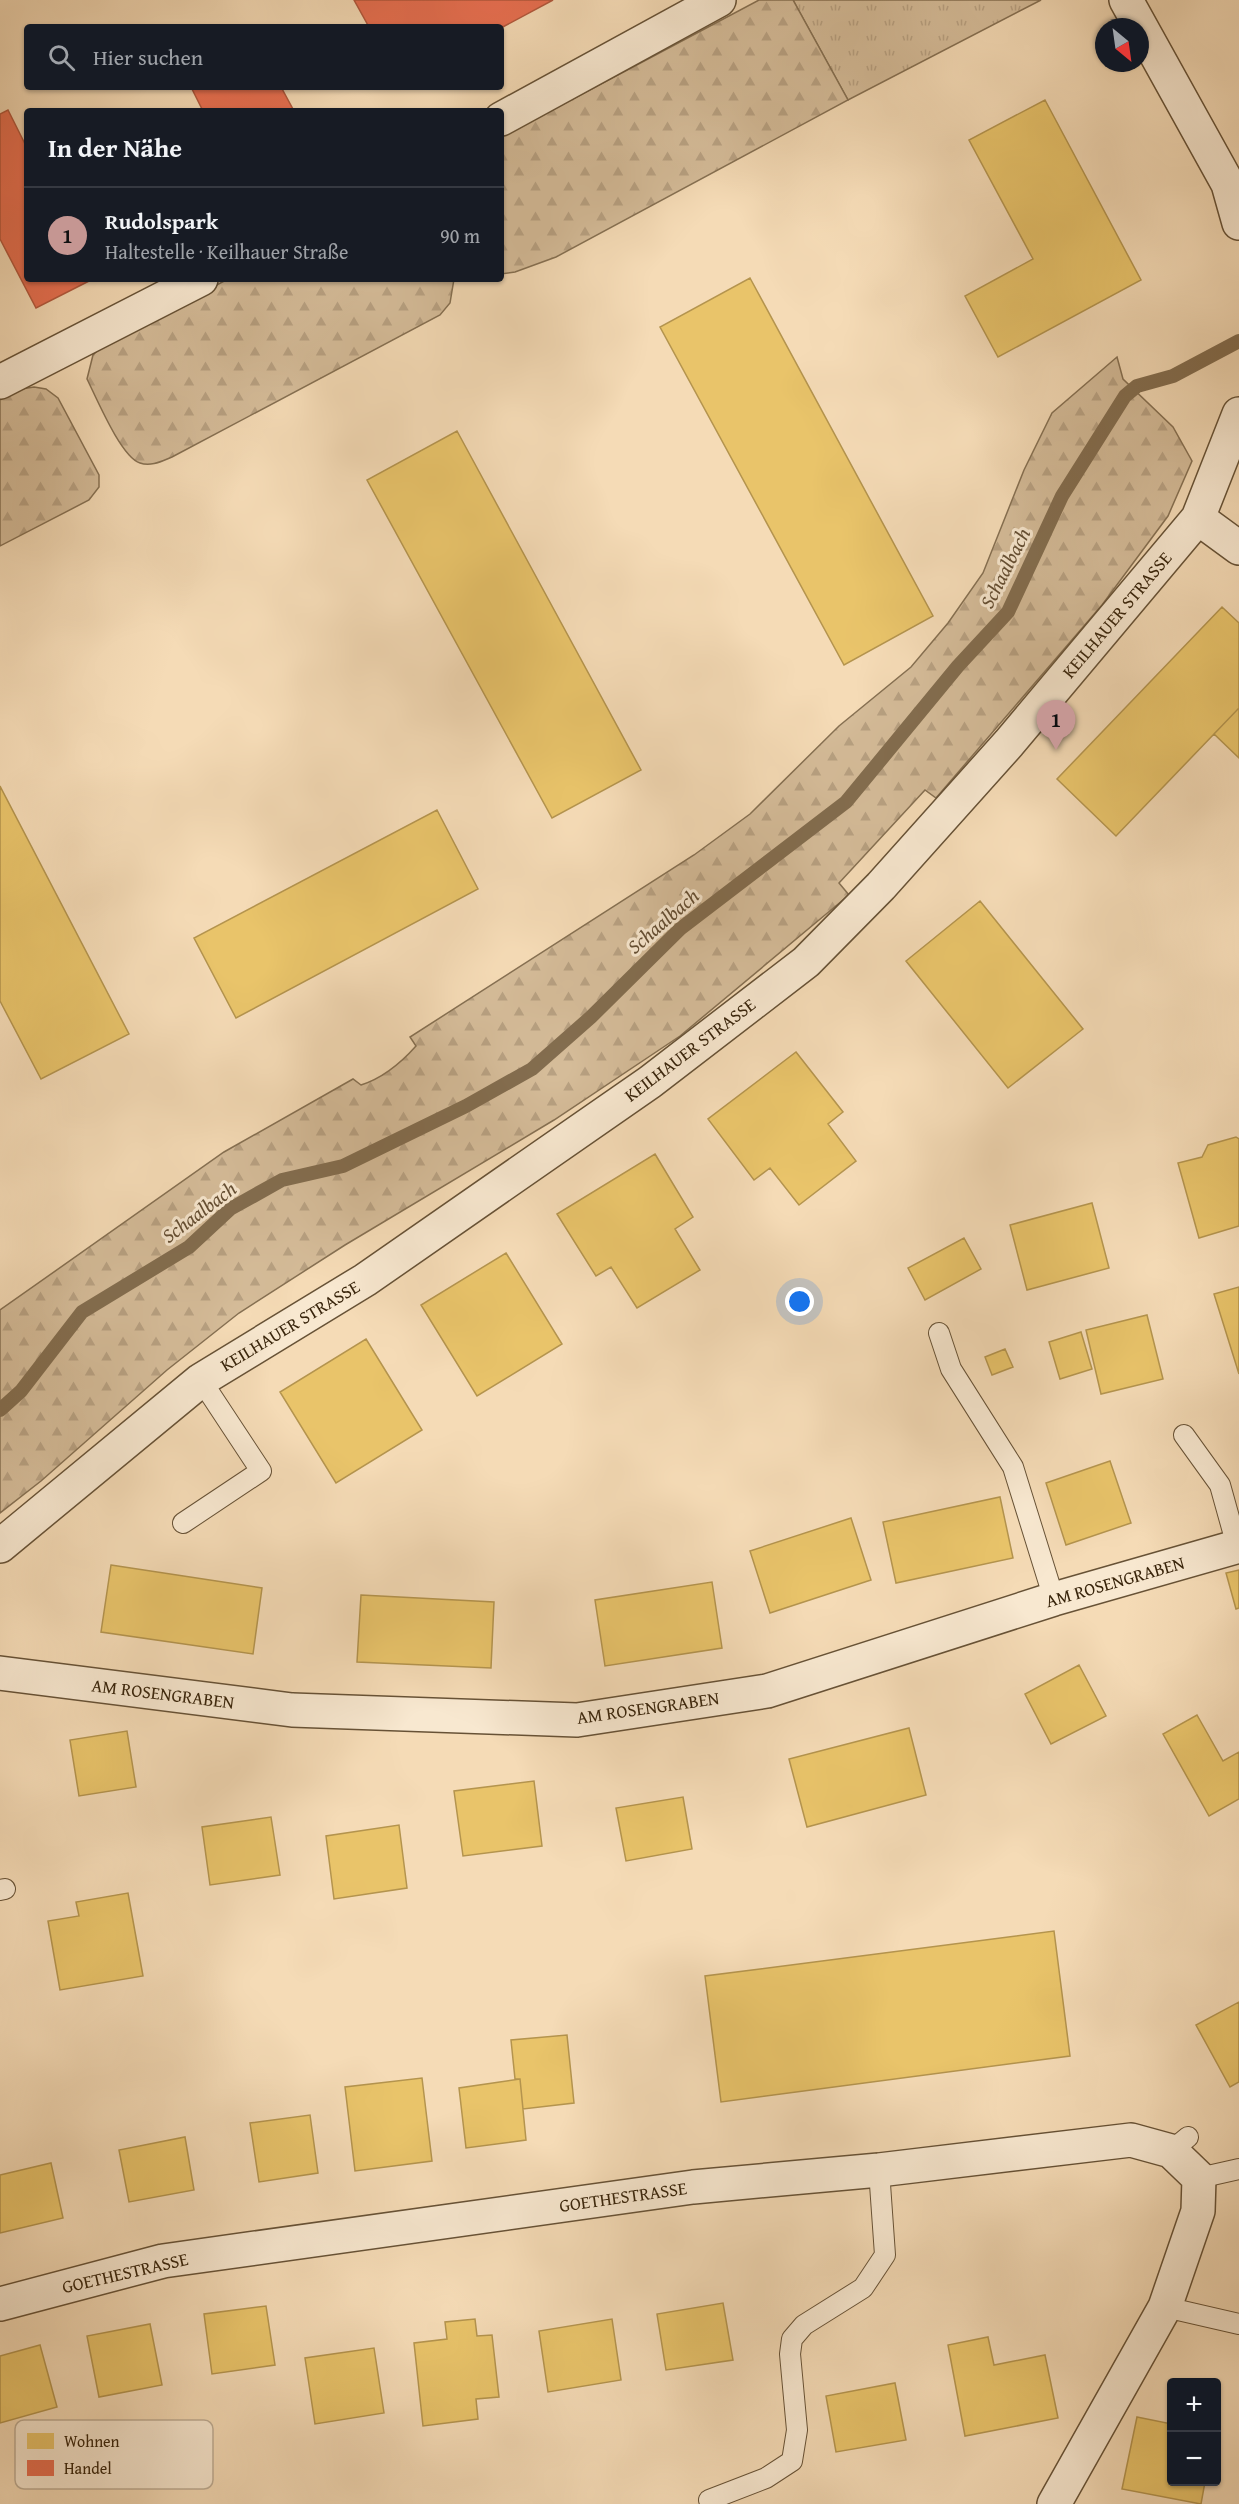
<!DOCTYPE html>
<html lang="de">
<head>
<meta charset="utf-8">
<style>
  :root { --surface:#171b24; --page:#20242c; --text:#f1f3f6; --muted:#9ea1a6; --line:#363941; --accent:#c59692 }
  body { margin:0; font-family:"Gentium Book Plus",serif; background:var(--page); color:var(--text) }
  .controls { position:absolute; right:18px; bottom:18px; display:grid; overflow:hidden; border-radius:6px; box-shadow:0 2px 4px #0004 }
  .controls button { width:54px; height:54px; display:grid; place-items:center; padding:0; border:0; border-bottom:2px solid var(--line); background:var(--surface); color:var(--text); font:30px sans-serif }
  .compass { position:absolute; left:1095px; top:18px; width:54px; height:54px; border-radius:50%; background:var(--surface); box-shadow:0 2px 4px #0004; rotate:151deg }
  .you { position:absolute; left:800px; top:1302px; width:21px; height:21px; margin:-15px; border:4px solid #fff; border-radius:50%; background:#1a73e8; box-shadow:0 0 0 9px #1a73e833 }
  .badge { display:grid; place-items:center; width:39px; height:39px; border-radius:50%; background:var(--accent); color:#111; font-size:20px; font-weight:700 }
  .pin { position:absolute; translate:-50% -50px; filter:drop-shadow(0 2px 3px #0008) }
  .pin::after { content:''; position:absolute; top:32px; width:21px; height:18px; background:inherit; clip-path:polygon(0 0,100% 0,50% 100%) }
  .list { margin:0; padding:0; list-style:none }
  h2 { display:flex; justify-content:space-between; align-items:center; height:78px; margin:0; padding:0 24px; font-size:26px }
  h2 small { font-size:20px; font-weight:400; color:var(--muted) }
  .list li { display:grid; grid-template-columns:39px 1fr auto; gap:18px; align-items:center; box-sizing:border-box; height:96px; padding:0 24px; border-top:2px solid var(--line) }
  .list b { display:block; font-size:22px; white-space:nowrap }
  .list p { margin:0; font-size:20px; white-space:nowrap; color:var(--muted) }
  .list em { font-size:20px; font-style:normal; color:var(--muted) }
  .icon { flex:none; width:33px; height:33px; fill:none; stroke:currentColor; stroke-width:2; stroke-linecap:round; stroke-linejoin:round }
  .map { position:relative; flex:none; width:1239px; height:2504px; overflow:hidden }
  .search { position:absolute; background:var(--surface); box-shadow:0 2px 4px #0004; left:24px; top:24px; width:480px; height:66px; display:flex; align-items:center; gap:15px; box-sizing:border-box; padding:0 21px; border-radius:6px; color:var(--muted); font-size:22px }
  .panel { position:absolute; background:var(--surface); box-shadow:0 2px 4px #0004; left:24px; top:108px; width:480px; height:174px; border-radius:6px }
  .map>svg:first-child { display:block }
  .grass { fill:url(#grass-tufts); stroke:#867052; stroke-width:1.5 }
  .forest { fill:url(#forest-firs); stroke:#867052; stroke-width:1.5 }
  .homes { fill:#e9c46a; stroke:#b4944e; stroke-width:1.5 }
  .shops { fill:#e76f51; stroke:#b2583c; stroke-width:1.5 }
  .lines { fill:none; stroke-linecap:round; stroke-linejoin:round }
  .stream { stroke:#836d4f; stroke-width:14 }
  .service-casing { stroke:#675236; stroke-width:22 }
  .minor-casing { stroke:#675236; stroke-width:36 }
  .service { stroke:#f8e8d0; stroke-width:20 }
  .minor { stroke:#f8e8d0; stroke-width:33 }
  .labels { text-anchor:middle; stroke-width:6; stroke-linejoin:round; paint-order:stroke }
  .street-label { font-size:18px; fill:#38240b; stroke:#f8e8d0 }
  .water-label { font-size:20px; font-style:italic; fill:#644e33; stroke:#f8e8d0 }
  .key { fill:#f8e8d0; stroke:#bead95; stroke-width:1.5 }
  .key-label { font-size:16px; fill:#38240b }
</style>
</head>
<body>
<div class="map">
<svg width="1239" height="2504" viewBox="0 0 1239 2504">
  <defs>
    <pattern id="grass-tufts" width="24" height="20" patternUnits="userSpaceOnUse" patternTransform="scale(1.5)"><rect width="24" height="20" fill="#d5bc99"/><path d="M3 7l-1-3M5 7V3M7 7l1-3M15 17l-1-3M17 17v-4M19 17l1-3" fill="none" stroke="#b8a182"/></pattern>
    <pattern id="forest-firs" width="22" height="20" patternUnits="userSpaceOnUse" patternTransform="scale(1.5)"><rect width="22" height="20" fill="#d5bc99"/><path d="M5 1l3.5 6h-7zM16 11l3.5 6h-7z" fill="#b8a182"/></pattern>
  </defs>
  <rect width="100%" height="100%" fill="#f5dbb6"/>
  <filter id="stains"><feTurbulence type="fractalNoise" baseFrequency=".00333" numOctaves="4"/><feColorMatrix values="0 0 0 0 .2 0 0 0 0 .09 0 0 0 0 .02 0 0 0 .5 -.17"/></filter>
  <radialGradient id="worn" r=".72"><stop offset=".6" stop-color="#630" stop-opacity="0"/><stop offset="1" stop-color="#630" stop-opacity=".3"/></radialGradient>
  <!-- grass -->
  <path class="grass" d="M 793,0 L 1041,0 L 848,100 Z"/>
  <!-- forest -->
  <path class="forest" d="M 759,0 L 793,0 L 848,100 L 556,257 L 515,272 L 501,274 L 501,137 Z
    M 228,279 L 454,279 L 450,303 L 440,315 L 172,457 C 162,461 151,467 140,463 C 121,457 97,399 87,379 L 93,355 L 104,344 Z
    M 1117,357 L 1123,379 L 1173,427 L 1192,461 L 1168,516 L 1102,605 L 936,798 L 925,790 L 839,883 L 849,895 L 680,1036 L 554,1120 L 345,1245 L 239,1313 L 167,1370 L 41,1481 L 0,1513 L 0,1310 L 224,1152 L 353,1079 L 361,1085 C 383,1078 400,1064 416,1046 L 410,1037 L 694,855 L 750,814 L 839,726 L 911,667 L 948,623 L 983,573 L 1024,470 L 1052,413 Z
    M 34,387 L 46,389 L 58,398 L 99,475 L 99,487 L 89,500 L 0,546 L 0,400 L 21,389 Z"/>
  <!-- homes -->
  <path class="homes" d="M 1045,100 L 1141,280 L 998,357 L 965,296 L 1033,259 L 969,140 Z
    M 750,278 L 933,616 L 844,665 L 660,327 Z
    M 457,431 L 641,770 L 552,818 L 367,480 Z
    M 1222,607 L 1239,623 L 1239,708 L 1116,836 L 1057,779 Z
    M 1239,708 L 1239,758 L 1214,734 Z
    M 0,786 L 129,1034 L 41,1079 L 0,1001 Z
    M 437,810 L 478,889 L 236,1018 L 194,938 Z
    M 980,901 L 1083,1029 L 1008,1088 L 906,961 Z
    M 796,1052 L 843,1112 L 828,1124 L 856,1161 L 799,1205 L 770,1168 L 754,1180 L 708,1119 Z
    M 1236,1137 L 1239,1139 L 1239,1226 L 1199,1238 L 1178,1163 L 1202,1157 L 1208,1145 Z
    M 655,1154 L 693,1217 L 675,1229 L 700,1270 L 637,1308 L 611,1267 L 596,1276 L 557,1214 Z
    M 1092,1203 L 1109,1268 L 1027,1290 L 1010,1225 Z
    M 964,1238 L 981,1269 L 925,1300 L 908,1268 Z
    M 506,1253 L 562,1344 L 477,1396 L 421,1305 Z
    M 1239,1287 L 1239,1374 L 1214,1294 Z
    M 1147,1315 L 1163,1379 L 1101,1394 L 1086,1330 Z
    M 1081,1332 L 1092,1369 L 1060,1379 L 1049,1342 Z
    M 366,1339 L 422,1430 L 336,1483 L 280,1392 Z
    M 1005,1349 L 1013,1367 L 992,1375 L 985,1357 Z
    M 1110,1461 L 1131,1523 L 1066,1545 L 1046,1483 Z
    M 1000,1497 L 1013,1558 L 896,1583 L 883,1522 Z
    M 851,1518 L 871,1580 L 770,1613 L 750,1551 Z
    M 111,1565 L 262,1588 L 253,1654 L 101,1632 Z
    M 1239,1570 L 1239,1608 L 1236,1609 L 1226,1573 Z
    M 712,1582 L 722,1648 L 605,1666 L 595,1600 Z
    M 361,1595 L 494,1602 L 491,1668 L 357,1662 Z
    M 1079,1665 L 1106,1716 L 1051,1744 L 1025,1694 Z
    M 1197,1715 L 1223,1761 L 1239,1752 L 1239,1799 L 1209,1816 L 1163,1734 Z
    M 909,1728 L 926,1795 L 807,1827 L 789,1759 Z
    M 127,1731 L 136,1787 L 79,1796 L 70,1740 Z
    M 534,1781 L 542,1846 L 463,1856 L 454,1791 Z
    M 683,1797 L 692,1849 L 626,1861 L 616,1808 Z
    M 271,1817 L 280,1875 L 210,1885 L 202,1827 Z
    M 399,1825 L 407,1888 L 334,1899 L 326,1836 Z
    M 128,1893 L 143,1976 L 60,1990 L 48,1921 L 79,1916 L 76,1902 Z
    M 1054,1931 L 1070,2056 L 721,2102 L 705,1976 Z
    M 1239,2002 L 1239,2082 L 1230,2087 L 1196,2025 Z
    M 567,2035 L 574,2103 L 523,2109 L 520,2079 L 515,2079 L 511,2040 Z
    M 422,2078 L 432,2161 L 355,2171 L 345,2087 Z
    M 520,2079 L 526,2140 L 466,2148 L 459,2088 Z
    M 310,2115 L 318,2173 L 259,2182 L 250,2123 Z
    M 185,2137 L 194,2190 L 129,2202 L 119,2150 Z
    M 51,2163 L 63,2218 L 0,2233 L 0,2175 Z
    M 723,2303 L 733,2360 L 666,2370 L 657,2314 Z
    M 266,2306 L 275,2365 L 212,2374 L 204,2314 Z
    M 475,2319 L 477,2336 L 492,2335 L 499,2397 L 476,2399 L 478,2419 L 423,2426 L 414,2343 L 447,2339 L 445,2322 Z
    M 612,2319 L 621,2380 L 548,2392 L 539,2331 Z
    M 150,2324 L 162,2385 L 99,2397 L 87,2336 Z
    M 988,2337 L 994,2365 L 1045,2355 L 1058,2418 L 965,2436 L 948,2345 Z
    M 40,2345 L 57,2407 L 0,2423 L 0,2356 Z
    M 374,2348 L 384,2413 L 315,2424 L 305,2358 Z
    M 895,2383 L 906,2440 L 836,2452 L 826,2396 Z
    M 1137,2417 L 1172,2424 L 1172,2482 L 1205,2482 L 1201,2504 L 1122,2489 Z"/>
  <!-- shops -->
  <path class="shops" d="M 354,0 L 553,0 L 501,28 L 369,27 Z
    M 195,87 L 281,87 L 294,111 L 203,111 L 192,89 Z
    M 8,110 L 27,148 L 27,279 L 93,279 L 36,308 L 0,239 L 0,114 Z"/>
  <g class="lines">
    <!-- stream -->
    <path class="stream" d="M 0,1410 L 21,1391 L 82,1312 L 189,1247 L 230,1209 L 282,1180 L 343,1166 L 466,1106 L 532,1069 L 591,1017 L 680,929 L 846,802 L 958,666 L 1008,612 L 1062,496 L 1125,396 L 1137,386 L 1173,376 L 1239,341"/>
    <defs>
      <path id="service" d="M 939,1333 L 951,1369 L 1013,1467 L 1054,1599
        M 1184,1435 L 1220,1485 L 1237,1546
        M 183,1523 L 261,1471 L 201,1380
        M 0,1890 L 5,1889
        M 1171,2151 L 1188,2137
        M 1199,2178 L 1239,2169
        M 1165,2307 L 1239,2324
        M 709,2500 L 766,2478 L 792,2461 L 797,2430 L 790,2354 L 792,2339 L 804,2325 L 863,2288 L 885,2255 L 879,2170"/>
      <path id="minor" d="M 1126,0 L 1228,184 L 1239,223
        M 501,119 L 719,0
        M 0,382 L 201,279
        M 1198,518 L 1239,548
        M 0,1546 L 201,1380 L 365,1280 L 650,1082 L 806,962 L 881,886 L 1009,743 L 1198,518 L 1239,414
        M 0,1673 L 292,1710 L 577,1720 L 767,1691 L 1054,1599 L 1239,1546
        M 0,2304 L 163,2261 L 693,2187 L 879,2170 L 1131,2140 L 1171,2151 L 1199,2178 L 1198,2211 L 1165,2307 L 1054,2504"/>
    </defs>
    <!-- service casing -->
    <use href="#service" class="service-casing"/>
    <!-- minor casing -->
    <use href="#minor" class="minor-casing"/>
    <!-- service -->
    <use href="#service" class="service"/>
    <!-- minor -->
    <use href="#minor" class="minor"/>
  </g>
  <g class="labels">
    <!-- street labels -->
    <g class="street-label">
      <text transform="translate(1117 615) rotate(-50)" y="6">KEILHAUER STRASSE</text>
      <text transform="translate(690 1050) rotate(-37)" y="6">KEILHAUER STRASSE</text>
      <text transform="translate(290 1326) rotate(-31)" y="6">KEILHAUER STRASSE</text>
      <text transform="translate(1115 1582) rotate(-16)" y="6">AM ROSENGRABEN</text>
      <text transform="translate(163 1694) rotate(7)" y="6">AM ROSENGRABEN</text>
      <text transform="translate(648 1708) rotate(-8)" y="6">AM ROSENGRABEN</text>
      <text transform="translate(623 2197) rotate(-8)" y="6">GOETHESTRASSE</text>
      <text transform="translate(125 2273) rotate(-13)" y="6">GOETHESTRASSE</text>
    </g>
    <!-- water labels -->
    <g class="water-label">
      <text transform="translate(1005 568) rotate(-63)" y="7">Schaalbach</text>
      <text transform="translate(663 921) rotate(-41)" y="7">Schaalbach</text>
      <text transform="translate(199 1212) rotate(-37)" y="7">Schaalbach</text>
    </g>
  </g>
  <!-- legend -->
  <rect x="15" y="2420" width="198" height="69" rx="9" class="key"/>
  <rect x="27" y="2433" width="27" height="16" fill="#e9c46a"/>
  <rect x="27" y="2460" width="27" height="16" fill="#e76f51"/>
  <g class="key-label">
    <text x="64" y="2447">Wohnen</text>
    <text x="64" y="2474">Handel</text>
  </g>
  <rect width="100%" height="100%" filter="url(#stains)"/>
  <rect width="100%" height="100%" fill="url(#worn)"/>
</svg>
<div class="controls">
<button>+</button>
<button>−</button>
</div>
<svg class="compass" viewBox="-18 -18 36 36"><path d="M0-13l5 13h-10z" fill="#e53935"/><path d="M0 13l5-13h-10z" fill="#9ea1a6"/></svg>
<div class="you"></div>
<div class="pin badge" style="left:1056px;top:750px">1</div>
<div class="search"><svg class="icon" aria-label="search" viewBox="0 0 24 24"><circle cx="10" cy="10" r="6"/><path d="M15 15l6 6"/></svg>Hier suchen</div>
<section class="panel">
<h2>In der Nähe<small></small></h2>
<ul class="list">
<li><span class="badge">1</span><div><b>Rudolspark</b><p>Haltestelle · Keilhauer Straße</p></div><em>90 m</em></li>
</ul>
</section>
</div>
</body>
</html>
